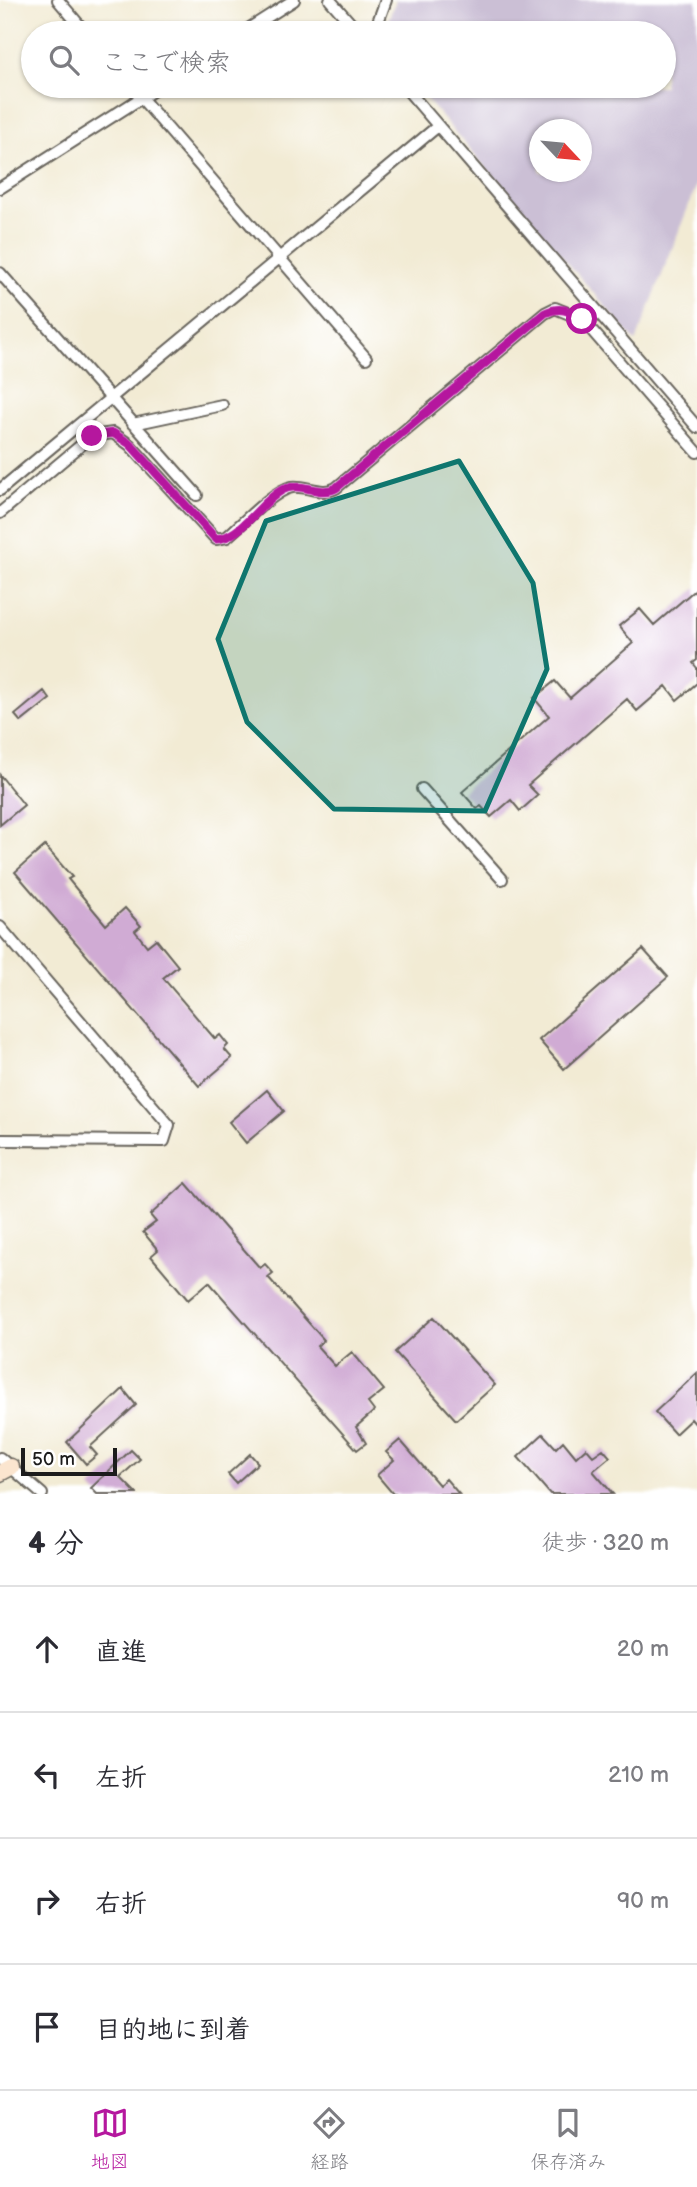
<!DOCTYPE html>
<html lang="ja">
<head>
<meta charset="utf-8">
<style>
  :root { --surface:#fff; --page:#f7f7f7; --text:#2b2b33; --muted:#7c7c81; --line:#e1e1e2; --accent:#b5179e }
  body { margin:0; font-family:"Balsamiq Sans","Klee One",sans-serif; background:var(--page); color:var(--text) }
  .compass { position:absolute; left:529px; top:119px; width:63px; height:63px; border-radius:50%; background:var(--surface); box-shadow:0 2px 5px #0004; rotate:116deg }
  .scale { position:absolute; left:21px; bottom:18px; width:96px; box-sizing:border-box; padding-left:7px; border:4px solid #1c1c1c; border-top:0; font-size:19px; line-height:24px; white-space:nowrap; color:#1c1c1c; -webkit-text-stroke:5px #fff; paint-order:stroke }
  .stop { position:absolute; width:21px; height:21px; margin:-16px; border:5px solid #b5179e; border-radius:50%; background:#fff }
  .stop.end { background:#b5179e; border-color:#fff; box-shadow:0 2px 7px #0008 }
  .list { margin:0; padding:0; list-style:none }
  h2 { display:flex; justify-content:space-between; align-items:center; height:91px; margin:0; padding:0 28px; font-size:30px }
  h2 small { font-size:23px; font-weight:400; color:var(--muted) }
  .list li { display:grid; grid-template-columns:46px 1fr auto; gap:21px; align-items:center; box-sizing:border-box; height:126px; padding:0 28px; border-top:2px solid var(--line) }
  .list b { display:block; font-size:26px; white-space:nowrap }
  .list em { font-size:23px; font-style:normal; color:var(--muted) }
  .icon { flex:none; width:38px; height:38px; fill:none; stroke:currentColor; stroke-width:2; stroke-linecap:round; stroke-linejoin:round }
  .map { position:relative; flex:none; width:697px; height:1494px; overflow:hidden }
  .search { position:absolute; background:var(--surface); box-shadow:0 2px 5px #0004; left:21px; right:21px; top:21px; height:77px; display:flex; align-items:center; gap:18px; box-sizing:border-box; padding:0 24px; border-radius:38px; color:var(--muted); font-size:26px }
  .sheet { height:595px; background:var(--surface) }
  nav { display:flex; justify-content:space-around; align-items:center; box-sizing:border-box; height:98px; border-top:2px solid var(--line); background:var(--surface); font-size:19px; color:var(--muted) }
  nav a { display:grid; justify-items:center; gap:4px }
  nav .on { color:var(--accent) }
  .map>svg:first-child { display:block }
  .industrial { fill:#cbbfd5; fill-rule:evenodd }
  .building { fill:#d0abd4 }
  .lines { fill:none; stroke-linecap:round; stroke-linejoin:round }
  .street-casing { stroke:#67645c; stroke-width:14 }
  .secondary-casing { stroke:#67645c; stroke-width:19 }
  .street { stroke:#fff; stroke-width:10 }
  .secondary { stroke:#fbe5cf; stroke-width:16 }
  .route { stroke:#b5179e; stroke-width:9 }
  .marked { fill:#0f766e; fill-opacity:0.2; stroke:#0f766e; stroke-width:5; stroke-linejoin:round }
</style>
</head>
<body>
<div class="map">
<svg width="697" height="1494" viewBox="0 0 697 1494">
  <rect width="100%" height="100%" fill="#fff"/>
  <filter id="ink" filterUnits="userSpaceOnUse"><feTurbulence type="fractalNoise" baseFrequency=".0143" numOctaves="2"/><feDisplacementMap in="SourceGraphic" scale="14" xChannelSelector="R" yChannelSelector="G"/><feConvolveMatrix kernelMatrix="1 2 1 2 8 2 1 2 1" color-interpolation-filters="sRGB"/></filter>
  <filter id="wash" filterUnits="userSpaceOnUse"><feTurbulence type="fractalNoise" baseFrequency=".00686" numOctaves="4" result="noise"/><feDisplacementMap in="SourceGraphic" scale="28" xChannelSelector="R" yChannelSelector="G"/><feGaussianBlur stdDeviation="1.57" result="paint"/><feColorMatrix in="noise" values="0 0 0 0 0 0 0 0 0 0 0 0 0 0 0 0 0 1.4 0 .05"/><feComposite in="paint" operator="in"/></filter>
  <g filter="url(#wash)">
    <rect width="100%" height="100%" fill="#f2ebd4"/>
    <!-- industrial -->
    <path class="industrial" d="M 396,0 L 697,0 L 697,184 L 636,342 L 415,86 L 664,86 L 664,33 L 383,33 ZM 540,130 L 582,130 L 582,172 L 540,172 Z"/>
    <g id="blocks">
      <!-- building -->
      <path class="building" d="M 697,588 L 697,660 L 693,663 L 697,668 L 697,683 L 677,700 L 666,686 L 637,711 L 627,699 L 528,785 L 538,795 L 520,811 L 511,800 L 491,817 L 481,806 L 477,809 L 462,792 L 549,716 L 534,698 L 555,681 L 570,698 L 633,643 L 619,626 L 640,609 L 654,625 Z
        M 44,691 L 50,699 L 21,722 L 15,715 Z
        M 0,775 L 24,805 L 0,825 Z
        M 45,846 L 72,877 L 68,879 L 106,925 L 125,908 L 141,926 L 135,931 L 147,946 L 156,939 L 178,966 L 163,978 L 215,1039 L 220,1035 L 228,1045 L 224,1049 L 232,1058 L 199,1086 L 15,872 Z
        M 643,949 L 668,977 L 564,1069 L 539,1040 Z
        M 267,1090 L 284,1111 L 246,1143 L 229,1122 Z
        M 186,1183 L 260,1268 L 265,1264 L 273,1273 L 268,1277 L 324,1340 L 317,1346 L 335,1366 L 352,1352 L 384,1390 L 368,1403 L 374,1411 L 356,1427 L 366,1443 L 357,1450 L 209,1282 L 188,1300 L 151,1256 L 158,1250 L 143,1232 L 156,1222 L 150,1215 Z
        M 434,1317 L 495,1385 L 456,1420 L 395,1352 Z
        M 697,1373 L 697,1426 L 691,1419 L 675,1434 L 655,1412 Z
        M 123,1389 L 136,1405 L 90,1447 L 97,1455 L 86,1464 L 67,1442 Z
        M 543,1434 L 556,1448 L 563,1441 L 576,1457 L 586,1448 L 593,1456 L 603,1449 L 610,1457 L 593,1471 L 613,1494 L 550,1494 L 518,1457 Z
        M 400,1440 L 439,1485 L 446,1479 L 459,1494 L 393,1494 L 377,1475 L 394,1460 L 386,1452 Z
        M 131,1450 L 140,1459 L 120,1477 L 137,1494 L 97,1494 L 91,1488 Z
        M 250,1454 L 258,1463 L 236,1483 L 228,1474 Z"/>
    </g>
  </g>
  <g filter="url(#ink)">
    <use href="#blocks" fill-opacity="0" stroke="#67645c" stroke-width="2"/>
    <g class="lines">
      <defs>
        <path id="street" d="M 58,0 L 86,33
          M 330,0 L 359,33
          M 242,33 L 294,0
          M 374,33 L 386,0
          M 131,86 L 366,358
          M 404,86 L 697,427
          M 0,188 L 160,86
          M 0,273 L 197,495
          M 133,424 L 222,405
          M 0,490 L 438,126
          M 0,513 L 92,436 L 113,433 L 130,445 L 216,539 L 227,537 C 242,524 274,490 292,487 C 307,485 322,496 336,488 L 545,313 L 555,308 L 582,319 L 697,452
          M 422,789 L 502,879
          M 0,927 L 169,1125 L 164,1141 L 0,1140
          M 0,1458 L 42,1494"/>
        <path id="secondary" d="M 0,1473 L 11,1467"/>
      </defs>
      <!-- street casing -->
      <use href="#street" class="street-casing"/>
      <!-- secondary casing -->
      <use href="#secondary" class="secondary-casing"/>
      <!-- street -->
      <use href="#street" class="street"/>
      <!-- secondary -->
      <use href="#secondary" class="secondary"/>
    </g>
  </g>
  <g class="lines" filter="url(#ink)">
    <!-- route -->
    <path class="route" d="M 92,436 L 113,433 L 130,444 L 216,539 L 222,538 C 245,532 261,502 282,490 C 299,480 319,497 336,488 L 545,313 C 560,306 569,310 582,319"/>
  </g>
  <!-- marked area -->
  <path class="marked" d="M 459,461 L 533,583 L 547,669 L 485,811 L 334,809 L 247,722 L 218,639 L 266,521 Z"/>
</svg>
<svg class="compass" viewBox="-18 -18 36 36"><path d="M0-13l5 13h-10z" fill="#e53935"/><path d="M0 13l5-13h-10z" fill="#7c7c81"/></svg>
<div class="scale">50 m</div>
<div class="stop" style="left:582px;top:319px"></div>
<div class="stop end" style="left:92px;top:436px"></div>
<div class="search"><svg class="icon" aria-label="search" viewBox="0 0 24 24"><circle cx="10" cy="10" r="6"/><path d="M15 15l6 6"/></svg>ここで検索</div>
</div>
<section class="sheet">
<h2>4 分<small>徒歩 · 320 m</small></h2>
<ul class="list">
<li><svg class="icon" aria-label="ahead" viewBox="0 0 24 24"><path d="M12 20V5M6 11l6-6 6 6"/></svg><div><b>直進</b></div><em>20 m</em></li>
<li><svg class="icon" aria-label="left" viewBox="0 0 24 24"><path d="M17 20v-9H6M10 6l-5 5 5 5"/></svg><div><b>左折</b></div><em>210 m</em></li>
<li><svg class="icon" aria-label="right" viewBox="0 0 24 24"><path d="M7 20v-9h11M14 6l5 5-5 5"/></svg><div><b>右折</b></div><em>90 m</em></li>
<li><svg class="icon" aria-label="arrive" viewBox="0 0 24 24"><path d="M6 21V4h12l-3 4 3 4H6"/></svg><div><b>目的地に到着</b></div></li>
</ul>
</section>
<nav>
<a class="on"><svg class="icon" aria-label="map" viewBox="0 0 24 24"><path d="M3 6l6-2 6 2 6-2v14l-6 2-6-2-6 2zM9 4v14M15 6v14"/></svg>地図</a>
<a><svg class="icon" aria-label="directions" viewBox="0 0 24 24"><path d="M12 3l9 9-9 9-9-9zM9 14v-3h6M13 9l2 2-2 2"/></svg>経路</a>
<a><svg class="icon" aria-label="saved" viewBox="0 0 24 24"><path d="M7 4h10v16l-5-4-5 4z"/></svg>保存済み</a>
</nav>
</body>
</html>
